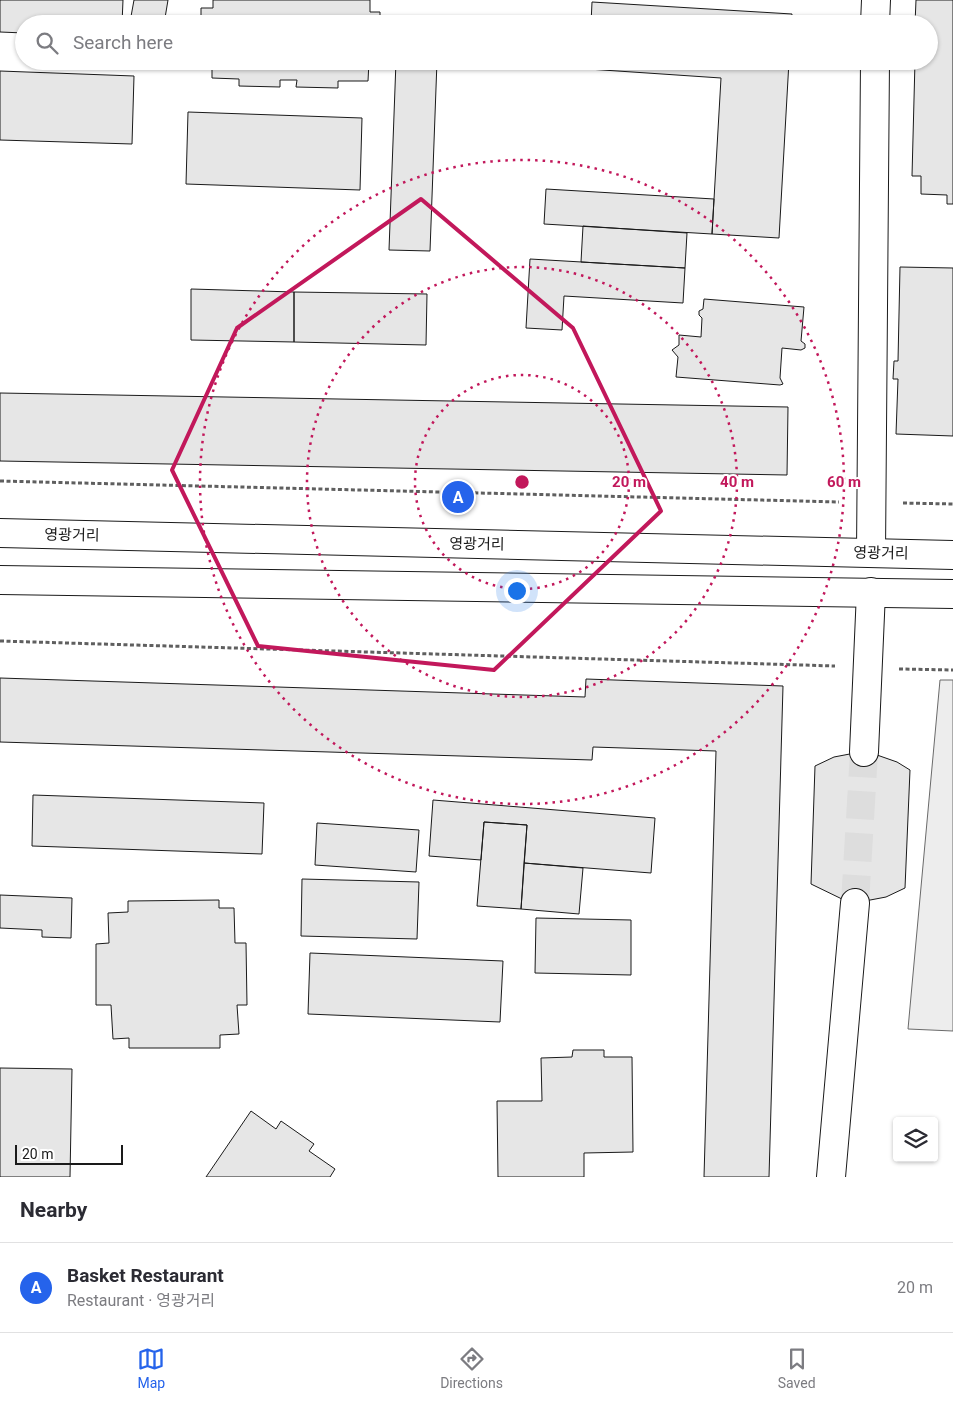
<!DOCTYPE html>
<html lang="en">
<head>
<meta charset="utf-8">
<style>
  :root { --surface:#fff; --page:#f7f7f7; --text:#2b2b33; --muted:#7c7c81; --line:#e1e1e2; --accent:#2563eb }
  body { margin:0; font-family:Roboto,"Noto Sans KR",sans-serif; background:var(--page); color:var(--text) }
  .controls { position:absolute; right:15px; bottom:15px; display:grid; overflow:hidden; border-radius:5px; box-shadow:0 1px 4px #0004 }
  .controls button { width:45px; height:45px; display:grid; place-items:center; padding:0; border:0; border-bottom:1px solid var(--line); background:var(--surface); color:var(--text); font:25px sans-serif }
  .scale { position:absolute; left:15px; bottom:12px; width:108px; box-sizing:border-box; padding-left:5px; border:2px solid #1a1a1a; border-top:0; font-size:14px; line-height:18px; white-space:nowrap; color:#1a1a1a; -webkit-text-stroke:4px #fff; paint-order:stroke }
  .you { position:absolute; left:516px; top:590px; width:18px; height:18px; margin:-12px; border:4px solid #fff; border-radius:50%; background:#1a73e8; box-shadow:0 0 0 8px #1a73e833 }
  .badge { display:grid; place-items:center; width:32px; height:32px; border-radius:50%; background:var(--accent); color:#fff; font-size:16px; font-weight:700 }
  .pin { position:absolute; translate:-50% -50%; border:2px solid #fff; box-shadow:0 1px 5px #0006 }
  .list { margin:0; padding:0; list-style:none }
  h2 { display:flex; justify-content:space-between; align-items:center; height:65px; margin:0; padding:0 20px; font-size:21px }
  h2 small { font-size:16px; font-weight:400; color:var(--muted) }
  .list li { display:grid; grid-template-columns:32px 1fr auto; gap:15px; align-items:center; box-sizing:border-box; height:90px; padding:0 20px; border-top:1px solid var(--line) }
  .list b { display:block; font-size:19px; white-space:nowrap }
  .list p { margin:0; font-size:16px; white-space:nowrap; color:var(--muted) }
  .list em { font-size:16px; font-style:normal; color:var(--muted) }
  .icon { flex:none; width:28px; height:28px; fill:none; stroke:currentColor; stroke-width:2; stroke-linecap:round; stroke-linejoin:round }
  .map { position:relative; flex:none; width:953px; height:1177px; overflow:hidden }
  .search { position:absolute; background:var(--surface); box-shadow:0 1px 4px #0004; left:15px; right:15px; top:15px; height:55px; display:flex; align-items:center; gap:12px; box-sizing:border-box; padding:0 18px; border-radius:28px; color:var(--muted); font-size:19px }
  .sheet { height:155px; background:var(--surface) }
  nav { display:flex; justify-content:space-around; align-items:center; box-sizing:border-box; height:70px; border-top:1px solid var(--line); background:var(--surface); font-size:14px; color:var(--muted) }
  nav a { display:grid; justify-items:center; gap:2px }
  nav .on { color:var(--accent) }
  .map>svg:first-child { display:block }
  .green { fill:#ededed; stroke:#6a6a6a }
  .building { fill:#e6e6e6; stroke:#1a1a1a }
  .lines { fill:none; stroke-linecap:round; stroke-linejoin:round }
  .minor-tunnel { stroke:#ddd; stroke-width:28; stroke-dasharray:28 14; stroke-linecap:butt }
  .minor-casing { stroke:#1a1a1a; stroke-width:30 }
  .primary-casing { stroke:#1a1a1a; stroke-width:30 }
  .path { stroke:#5f5f5f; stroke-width:3; stroke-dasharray:4 2.5; stroke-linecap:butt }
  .minor { stroke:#fff; stroke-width:28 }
  .primary { stroke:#fff; stroke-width:28 }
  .marked { fill:none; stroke:#c2185b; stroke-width:4; stroke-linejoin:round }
  .ring { fill:none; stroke:#c2185b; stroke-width:2.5; stroke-dasharray:2.5 5 }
  .labels { text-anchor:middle; stroke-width:4; stroke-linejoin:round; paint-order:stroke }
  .street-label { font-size:15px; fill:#1a1a1a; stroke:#fff }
  .centre { fill:#c2185b; stroke:#fff; stroke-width:2.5 }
  .ring-label { font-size:15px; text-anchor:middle; font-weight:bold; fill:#c2185b; stroke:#fff; stroke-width:4; stroke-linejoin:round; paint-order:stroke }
</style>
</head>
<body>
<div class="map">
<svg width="953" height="1177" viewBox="0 0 953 1177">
  <rect width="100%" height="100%" fill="#fff"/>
  <!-- green -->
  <path class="green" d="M 940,680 L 953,680 L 953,1031 L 908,1029 Z"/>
  <!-- building -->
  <path class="building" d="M 0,0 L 123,0 L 122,24 L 24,24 L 24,33 L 0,32 Z
    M 134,0 L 168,0 L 164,24 L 130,22 Z
    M 213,0 L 370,0 L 370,12 L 380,12 L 380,24 L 201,24 L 201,8 L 213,8 Z
    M 916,0 L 953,0 L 953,204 L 947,204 L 947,195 L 921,194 L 921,176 L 912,176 L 915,61 L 929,61 L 929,24 L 915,24 Z
    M 592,2 L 792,14 L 791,24 L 591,24 Z
    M 212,61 L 369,61 L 368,81 L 338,81 L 338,88 L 296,87 L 297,80 L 280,80 L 280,87 L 239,86 L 239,79 L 212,78 Z
    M 396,61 L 437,61 L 430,251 L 389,250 Z
    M 588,61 L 789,61 L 779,238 L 712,234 L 721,78 L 588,69 Z
    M 0,71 L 134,76 L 132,144 L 0,140 Z
    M 188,112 L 362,118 L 360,190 L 186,184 Z
    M 546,189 L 714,199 L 712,234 L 544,224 Z
    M 583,226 L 687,233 L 685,268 L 581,262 Z
    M 530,259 L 685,268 L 683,303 L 564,296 L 562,330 L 526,328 Z
    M 900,267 L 953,268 L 953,436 L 896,434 L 898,379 L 893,379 L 894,361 L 898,361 Z
    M 191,289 L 294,292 L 294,342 L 191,340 Z
    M 294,292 L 427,294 L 426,345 L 294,342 Z
    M 704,299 L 804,307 L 801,341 L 805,344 L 805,348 L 801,350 L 782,348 L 780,378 L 783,384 L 780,385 L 676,377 L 678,357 L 672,350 L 679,345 L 679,335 L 701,337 L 702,318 L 699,315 L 699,311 L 703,309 Z
    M 0,393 L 788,407 L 787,475 L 0,461 Z
    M 0,678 L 585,697 L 586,679 L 783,686 L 769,1177 L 704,1177 L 716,751 L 593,747 L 592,760 L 0,742 Z
    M 855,753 L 877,755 L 897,762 L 910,770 L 905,888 L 886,897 L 865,901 L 844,900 L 811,884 L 815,766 L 834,757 Z
    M 33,795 L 264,803 L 262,854 L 32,846 Z
    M 433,800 L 655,818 L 651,873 L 524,863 L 527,825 L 484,822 L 481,860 L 429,856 Z
    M 484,822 L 527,825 L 521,909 L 477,906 Z
    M 317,823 L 419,830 L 416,872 L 315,865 Z
    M 524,863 L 583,868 L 579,914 L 521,909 Z
    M 302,879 L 419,882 L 417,939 L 301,936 Z
    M 0,895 L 72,898 L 71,938 L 42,937 L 42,930 L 0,928 Z
    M 219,900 L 219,908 L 234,908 L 235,943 L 246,943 L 247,1005 L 237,1005 L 239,1034 L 220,1035 L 220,1048 L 129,1048 L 129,1038 L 113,1039 L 111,1005 L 96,1005 L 96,944 L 109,943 L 108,913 L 128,912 L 128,901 Z
    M 536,918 L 631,920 L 631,975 L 535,973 Z
    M 310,953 L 503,961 L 500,1022 L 308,1014 Z
    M 573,1050 L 604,1050 L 604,1057 L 632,1057 L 633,1152 L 584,1153 L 584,1177 L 498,1177 L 497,1101 L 542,1101 L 541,1058 L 572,1057 Z
    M 0,1068 L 72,1069 L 70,1177 L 0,1177 Z
    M 251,1111 L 276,1129 L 281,1121 L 314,1144 L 309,1151 L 335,1169 L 330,1177 L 206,1177 Z"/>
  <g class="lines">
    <!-- minor-tunnel -->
    <path class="minor-tunnel" d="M 855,903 L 864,752"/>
    <defs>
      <path id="minor" d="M 875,24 L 876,0
        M 871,553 L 875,61
        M 864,752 L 871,592
        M 831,1177 L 855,903"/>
      <path id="primary" d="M 0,533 L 953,555
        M 0,580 L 953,594"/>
    </defs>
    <!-- minor casing -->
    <use href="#minor" class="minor-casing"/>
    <!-- primary casing -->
    <use href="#primary" class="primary-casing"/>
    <!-- path -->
    <path class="path" d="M 0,481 L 839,502
      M 903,503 L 953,504
      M 0,641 L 835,666
      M 899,669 L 953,670"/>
    <!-- minor -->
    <use href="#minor" class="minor"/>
    <!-- primary -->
    <use href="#primary" class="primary"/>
  </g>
  <!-- marked area -->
  <path class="marked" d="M 421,199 L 573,328 L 661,511 L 494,670 L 258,646 L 172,470 L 237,328 Z"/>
  <!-- distance rings -->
  <g class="ring">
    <circle cx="522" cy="482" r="107"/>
    <circle cx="522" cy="482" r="215"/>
    <circle cx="522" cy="482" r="322"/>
  </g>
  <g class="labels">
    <!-- street labels -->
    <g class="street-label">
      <text transform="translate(72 535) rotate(1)" y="5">영광거리</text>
      <text transform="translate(477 544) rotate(1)" y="5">영광거리</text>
      <text transform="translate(881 553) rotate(1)" y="5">영광거리</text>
    </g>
  </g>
  <circle cx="522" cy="482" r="8" class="centre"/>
  <g class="ring-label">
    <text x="629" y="487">20 m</text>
    <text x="737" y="487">40 m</text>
    <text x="844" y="487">60 m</text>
  </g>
</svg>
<div class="controls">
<button><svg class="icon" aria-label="layers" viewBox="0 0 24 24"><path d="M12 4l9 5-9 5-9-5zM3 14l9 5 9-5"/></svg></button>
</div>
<div class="scale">20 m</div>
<div class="you"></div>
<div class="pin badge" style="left:458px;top:497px">A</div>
<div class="search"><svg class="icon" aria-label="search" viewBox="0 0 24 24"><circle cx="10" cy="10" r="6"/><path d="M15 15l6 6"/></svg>Search here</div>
</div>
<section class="sheet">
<h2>Nearby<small></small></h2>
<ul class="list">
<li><span class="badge">A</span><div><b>Basket Restaurant</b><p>Restaurant · 영광거리</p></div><em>20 m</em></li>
</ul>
</section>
<nav>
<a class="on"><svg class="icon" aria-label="map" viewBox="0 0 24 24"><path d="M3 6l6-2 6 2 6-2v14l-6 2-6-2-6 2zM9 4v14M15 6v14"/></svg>Map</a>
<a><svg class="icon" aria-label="directions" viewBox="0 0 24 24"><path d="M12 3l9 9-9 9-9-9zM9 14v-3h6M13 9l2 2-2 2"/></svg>Directions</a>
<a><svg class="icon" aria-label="saved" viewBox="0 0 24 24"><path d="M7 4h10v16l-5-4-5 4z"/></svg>Saved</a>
</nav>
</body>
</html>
